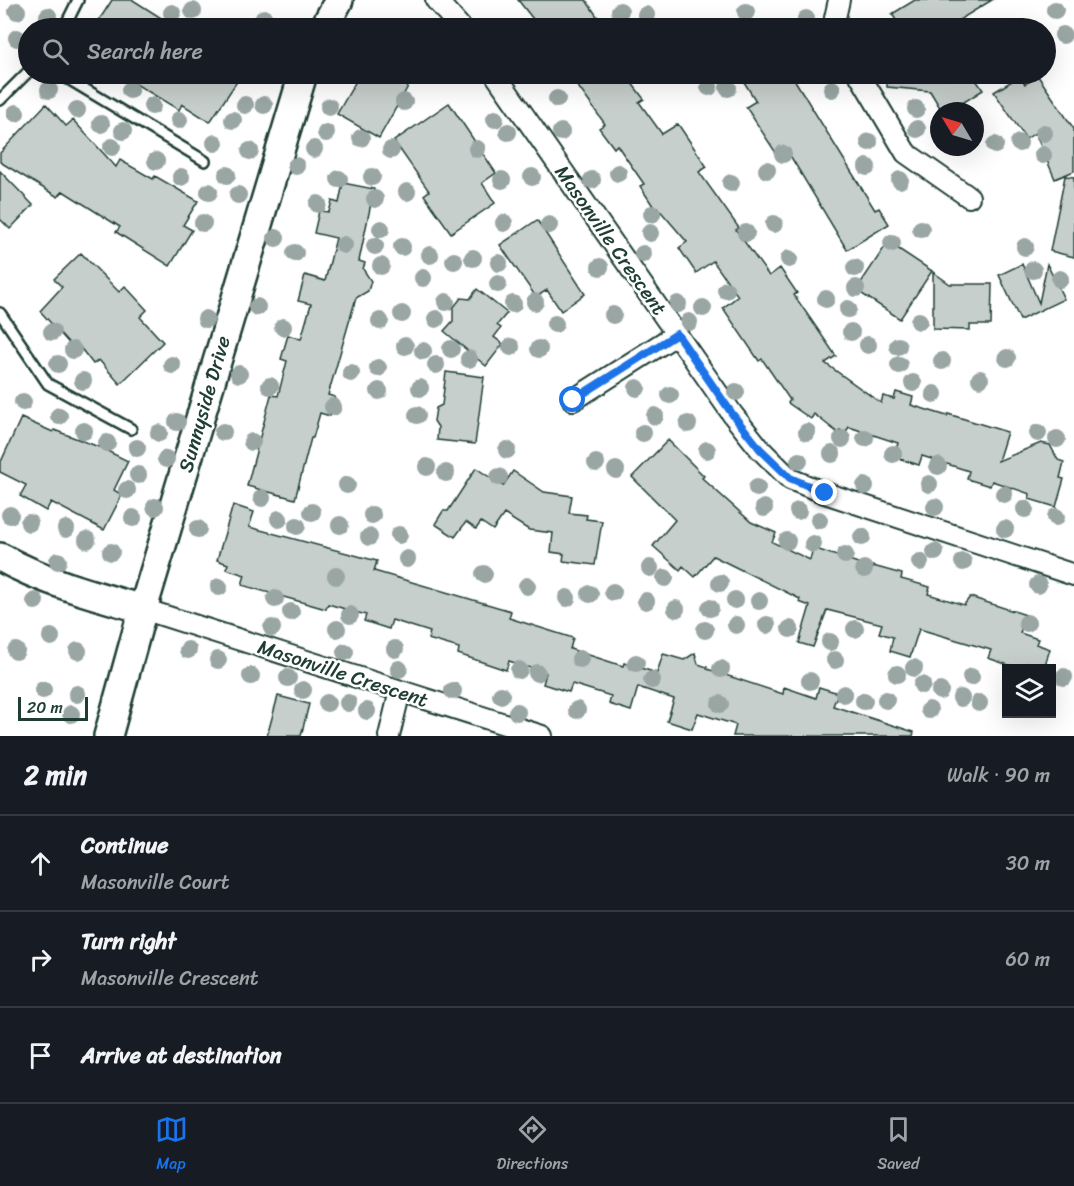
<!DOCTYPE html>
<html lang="en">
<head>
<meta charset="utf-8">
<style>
  :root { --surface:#171b24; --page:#242831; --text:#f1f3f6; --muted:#9ea1a6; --line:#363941; --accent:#1a73e8 }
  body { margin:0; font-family:Sriracha,sans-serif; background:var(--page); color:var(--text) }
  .controls { position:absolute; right:18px; bottom:18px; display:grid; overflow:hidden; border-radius:0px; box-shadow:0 6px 24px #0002 }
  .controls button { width:54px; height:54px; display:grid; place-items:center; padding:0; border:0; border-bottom:2px solid var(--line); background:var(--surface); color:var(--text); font:30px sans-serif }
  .compass { position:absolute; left:930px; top:102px; width:54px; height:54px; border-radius:50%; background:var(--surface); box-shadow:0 6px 24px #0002; rotate:308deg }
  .scale { position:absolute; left:18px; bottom:15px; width:70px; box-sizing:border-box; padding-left:6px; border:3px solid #1f3d34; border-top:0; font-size:16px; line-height:21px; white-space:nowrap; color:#1f3d34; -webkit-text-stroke:4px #fff; paint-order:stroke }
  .stop { position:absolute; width:18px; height:18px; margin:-14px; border:4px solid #1a73e8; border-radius:50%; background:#fff }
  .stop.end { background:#1a73e8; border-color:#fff; box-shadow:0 2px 6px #0008 }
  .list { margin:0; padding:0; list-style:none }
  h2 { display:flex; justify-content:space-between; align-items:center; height:78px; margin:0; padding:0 24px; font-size:26px }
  h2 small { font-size:20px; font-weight:400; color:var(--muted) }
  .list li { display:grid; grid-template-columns:39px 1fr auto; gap:18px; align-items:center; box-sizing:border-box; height:96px; padding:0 24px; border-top:2px solid var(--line) }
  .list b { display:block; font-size:22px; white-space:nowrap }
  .list p { margin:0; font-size:20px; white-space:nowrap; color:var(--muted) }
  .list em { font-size:20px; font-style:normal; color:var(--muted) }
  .icon { flex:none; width:33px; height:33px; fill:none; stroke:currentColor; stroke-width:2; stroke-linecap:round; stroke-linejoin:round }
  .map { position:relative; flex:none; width:1074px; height:736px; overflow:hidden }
  .search { position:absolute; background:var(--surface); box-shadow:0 6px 24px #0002; left:18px; right:18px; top:18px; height:66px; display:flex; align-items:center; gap:15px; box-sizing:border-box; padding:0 21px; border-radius:33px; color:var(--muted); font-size:22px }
  .sheet { height:366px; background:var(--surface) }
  nav { display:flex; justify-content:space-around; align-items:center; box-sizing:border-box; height:84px; border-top:2px solid var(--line); background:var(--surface); font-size:16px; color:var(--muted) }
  nav a { display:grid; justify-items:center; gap:3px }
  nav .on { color:var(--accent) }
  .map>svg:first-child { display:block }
  .building { fill:#c7cfcc; stroke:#1f3d34; stroke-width:1.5 }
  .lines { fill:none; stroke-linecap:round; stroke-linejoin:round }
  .lane-casing { stroke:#1f3d34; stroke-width:14 }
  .street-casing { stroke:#1f3d34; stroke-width:24 }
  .secondary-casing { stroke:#1f3d34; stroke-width:32 }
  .lane { stroke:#fff; stroke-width:9 }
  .street { stroke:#fff; stroke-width:20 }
  .secondary { stroke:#fff; stroke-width:27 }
  .tree { fill:#99a6a3 }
  .route { stroke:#1a73e8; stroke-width:8 }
  .labels { text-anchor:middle; stroke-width:5; stroke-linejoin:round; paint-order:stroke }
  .street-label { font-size:20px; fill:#1f3d34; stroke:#fff }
</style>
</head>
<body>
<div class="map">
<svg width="1074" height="736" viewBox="0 0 1074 736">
  <rect width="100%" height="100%" fill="#fff"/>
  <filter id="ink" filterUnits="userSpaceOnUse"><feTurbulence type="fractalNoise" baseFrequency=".0167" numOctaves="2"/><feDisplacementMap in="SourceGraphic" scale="12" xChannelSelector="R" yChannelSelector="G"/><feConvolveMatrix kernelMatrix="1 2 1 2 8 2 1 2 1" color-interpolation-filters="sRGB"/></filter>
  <g filter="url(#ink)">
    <!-- building -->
    <path class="building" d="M 112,0 L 133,0 L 177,28 L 94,28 Z
      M 518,0 L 586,0 L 605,28 L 540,28 Z
      M 915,0 L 992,0 L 946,28 L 901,28 L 892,14 Z
      M 119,74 L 242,74 L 210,122 L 182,104 L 179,110 Z
      M 360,74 L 415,74 L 379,138 L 337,114 Z
      M 569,74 L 625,74 L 644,99 L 639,102 L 662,134 L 678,124 L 707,167 L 699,172 L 739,228 L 736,230 L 769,276 L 780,268 L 797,293 L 794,295 L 836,356 L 825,363 L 881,403 L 883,396 L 894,399 L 896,392 L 913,397 L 911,405 L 947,416 L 948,414 L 1007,432 L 998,461 L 1041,443 L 1050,445 L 1058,460 L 1064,462 L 1060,478 L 1064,479 L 1056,507 L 1029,499 L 1030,494 L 992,481 L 990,486 L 967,479 L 969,471 L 922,456 L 919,465 L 894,457 L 898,443 L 849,427 L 845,433 L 840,430 L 838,433 L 814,414 L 811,419 L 788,403 L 790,400 L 762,359 L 759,361 L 723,308 L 738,296 L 713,261 L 696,273 L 679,248 L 687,242 L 657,207 L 655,209 L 640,186 L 644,184 L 617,145 L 614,148 L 599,128 L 605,124 Z
      M 739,74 L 791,74 L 875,210 L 879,208 L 889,224 L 847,250 L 785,147 L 776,153 L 746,107 L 756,101 Z
      M 887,74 L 972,74 L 983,90 L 950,111 L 942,111 L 930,91 L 887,87 Z
      M 1020,76 L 1025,84 L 1038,76 L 1074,129 L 1074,171 L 1055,179 L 1035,133 L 1026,139 L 994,92 Z
      M 449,103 L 496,173 L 482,183 L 495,203 L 451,233 L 424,195 L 429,191 L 394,141 Z
      M 46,104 L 66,126 L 73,120 L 116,167 L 120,160 L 153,179 L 155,176 L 198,201 L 183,225 L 192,230 L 170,266 L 116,232 L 120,227 L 63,191 L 58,197 L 0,162 L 0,153 Z
      M 0,171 L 33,205 L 10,229 L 0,219 Z
      M 1065,176 L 1074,177 L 1074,257 L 1050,251 Z
      M 343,183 L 374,189 L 359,261 L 365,263 L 363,269 L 371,281 L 368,291 L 356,298 L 328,395 L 335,397 L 330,416 L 320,413 L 313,438 L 311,438 L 295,499 L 247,486 L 271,395 L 278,396 L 287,361 L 281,359 L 288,335 L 301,339 L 311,304 L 298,301 L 305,275 L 325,281 L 336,238 L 314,233 L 319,211 L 329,212 L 332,201 L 339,203 Z
      M 537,220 L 585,294 L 561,311 L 547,290 L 536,297 L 500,245 Z
      M 888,242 L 932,271 L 900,319 L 856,290 Z
      M 81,253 L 119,292 L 125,286 L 147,310 L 140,317 L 163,342 L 120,384 L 99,360 L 93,364 L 79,346 L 75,350 L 40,311 L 62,287 L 54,279 Z
      M 1022,264 L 1039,303 L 1047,264 L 1064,299 L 1020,320 L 999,275 Z
      M 933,272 L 950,284 L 992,284 L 991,325 L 970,325 L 970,330 L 933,329 Z
      M 477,289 L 507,313 L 497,325 L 501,328 L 494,337 L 503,344 L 486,366 L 444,331 L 453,321 L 453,308 L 461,298 L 470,299 Z
      M 446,372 L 484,377 L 475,444 L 437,440 L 438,427 L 434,421 L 436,408 L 442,405 Z
      M 21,418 L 53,432 L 54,430 L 99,447 L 128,461 L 114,490 L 122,495 L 104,530 L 51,502 L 46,511 L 20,496 L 26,485 L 0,472 L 0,464 Z
      M 668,440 L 704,476 L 702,478 L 751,522 L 776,533 L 772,542 L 810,560 L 813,548 L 873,568 L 873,566 L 902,574 L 901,579 L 930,587 L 928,594 L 964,605 L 970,597 L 1026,615 L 1020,633 L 1038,639 L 1036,644 L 1050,649 L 1044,668 L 1027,663 L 1025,669 L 1020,669 L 988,658 L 991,650 L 919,629 L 910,657 L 890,651 L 893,637 L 879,633 L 882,624 L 827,610 L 813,647 L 799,643 L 810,606 L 799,602 L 800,599 L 713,556 L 695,577 L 683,566 L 680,570 L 653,546 L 675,520 L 632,477 Z
      M 476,468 L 503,486 L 513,471 L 544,492 L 572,496 L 569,513 L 587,515 L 586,519 L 602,521 L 595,565 L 563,561 L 564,554 L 551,552 L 553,533 L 529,530 L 504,514 L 493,530 L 481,522 L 476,529 L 466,522 L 455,537 L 435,524 L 443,511 L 448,511 Z
      M 233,505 L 254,512 L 249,527 L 377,561 L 374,571 L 511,611 L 509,618 L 573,638 L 570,649 L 623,666 L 624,663 L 657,673 L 663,654 L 684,660 L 695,653 L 698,664 L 707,667 L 707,669 L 783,694 L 784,687 L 816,698 L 819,687 L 838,693 L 833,706 L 914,732 L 913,736 L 733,736 L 736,725 L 698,713 L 692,729 L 667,721 L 674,699 L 638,687 L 631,711 L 609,704 L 611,696 L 572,684 L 569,692 L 543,684 L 546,673 L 509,661 L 506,670 L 458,654 L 459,648 L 428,639 L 430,632 L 392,620 L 389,629 L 364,621 L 366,615 L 328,604 L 326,609 L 242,585 L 245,575 L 226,569 L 228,564 L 217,560 Z
      M 278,696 L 309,704 L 301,736 L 267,736 Z"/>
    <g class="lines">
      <defs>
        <path id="lane" d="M 64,28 L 78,0
          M 60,74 L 205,161
          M 0,100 L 28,72
          M 0,313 L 48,384 L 131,429"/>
        <path id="street" d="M 436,0 L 461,28
          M 838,28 L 835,18 L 839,0
          M 495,74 L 733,415 L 760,449 L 790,479 L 825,493 L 1074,575
          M 859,74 L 906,153 L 969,197
          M 573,400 L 677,334
          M 143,609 L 542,736
          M 389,736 L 400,691"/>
        <path id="secondary" d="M 324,28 L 339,0
          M 0,557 C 45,582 94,595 143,609
          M 108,736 L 143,609 L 303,74"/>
      </defs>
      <!-- lane casing -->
      <use href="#lane" class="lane-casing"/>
      <!-- street casing -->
      <use href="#street" class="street-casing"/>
      <!-- secondary casing -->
      <use href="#secondary" class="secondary-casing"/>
      <!-- lane -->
      <use href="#lane" class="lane"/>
      <!-- street -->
      <use href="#street" class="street"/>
      <!-- secondary -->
      <use href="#secondary" class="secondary"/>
    </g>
    <!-- trees -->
    <g class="tree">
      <circle cx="1055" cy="10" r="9"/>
      <circle cx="17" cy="11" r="9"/>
      <circle cx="193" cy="11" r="9"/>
      <circle cx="620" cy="11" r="9"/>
      <circle cx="746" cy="12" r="9"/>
      <circle cx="172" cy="13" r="9"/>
      <circle cx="646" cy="15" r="9"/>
      <circle cx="48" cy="16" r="9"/>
      <circle cx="264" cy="18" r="9"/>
      <circle cx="806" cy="19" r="9"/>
      <circle cx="1063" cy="35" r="9"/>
      <circle cx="17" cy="38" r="9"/>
      <circle cx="709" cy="87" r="9"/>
      <circle cx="728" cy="88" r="9"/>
      <circle cx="832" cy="89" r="9"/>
      <circle cx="49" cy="90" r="9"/>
      <circle cx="130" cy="90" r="9"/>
      <circle cx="557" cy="99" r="9"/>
      <circle cx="404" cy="102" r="9"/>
      <circle cx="245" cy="105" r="9"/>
      <circle cx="264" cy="105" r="9"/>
      <circle cx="152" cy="106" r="9"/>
      <circle cx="329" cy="107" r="9"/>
      <circle cx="916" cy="109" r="9"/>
      <circle cx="77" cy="110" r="9"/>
      <circle cx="16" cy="113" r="9"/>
      <circle cx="495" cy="119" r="9"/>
      <circle cx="179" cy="120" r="9"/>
      <circle cx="233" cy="120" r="9"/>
      <circle cx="101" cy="124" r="9"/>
      <circle cx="917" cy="129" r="9"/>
      <circle cx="123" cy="131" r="9"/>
      <circle cx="508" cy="132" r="9"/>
      <circle cx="561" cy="132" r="9"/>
      <circle cx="326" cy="133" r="9"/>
      <circle cx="1044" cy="133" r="9"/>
      <circle cx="361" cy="138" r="9"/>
      <circle cx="869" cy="142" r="9"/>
      <circle cx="215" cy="143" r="9"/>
      <circle cx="1019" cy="143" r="9"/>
      <circle cx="995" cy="145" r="9"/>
      <circle cx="112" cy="147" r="9"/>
      <circle cx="314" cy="149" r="9"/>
      <circle cx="477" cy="149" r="9"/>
      <circle cx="391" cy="150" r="9"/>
      <circle cx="250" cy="151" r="9"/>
      <circle cx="783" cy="154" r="9"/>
      <circle cx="1043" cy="155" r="9"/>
      <circle cx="156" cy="161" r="9"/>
      <circle cx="296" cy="166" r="9"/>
      <circle cx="867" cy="167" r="9"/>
      <circle cx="767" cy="170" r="9"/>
      <circle cx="618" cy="173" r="9"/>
      <circle cx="227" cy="175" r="9"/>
      <circle cx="181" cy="177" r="9"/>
      <circle cx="372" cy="177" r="9"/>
      <circle cx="532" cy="177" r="9"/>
      <circle cx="339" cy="179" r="9"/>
      <circle cx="502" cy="180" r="9"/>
      <circle cx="592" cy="180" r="9"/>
      <circle cx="900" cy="180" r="9"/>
      <circle cx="731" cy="183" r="9"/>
      <circle cx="209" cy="192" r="9"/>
      <circle cx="407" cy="192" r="9"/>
      <circle cx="238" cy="195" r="9"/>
      <circle cx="375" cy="199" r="9"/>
      <circle cx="318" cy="204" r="9"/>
      <circle cx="652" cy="214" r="9"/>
      <circle cx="203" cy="223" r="9"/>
      <circle cx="504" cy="223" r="9"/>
      <circle cx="774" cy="224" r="9"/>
      <circle cx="549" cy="225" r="9"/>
      <circle cx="381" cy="229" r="9"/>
      <circle cx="921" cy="229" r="9"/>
      <circle cx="650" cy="233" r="9"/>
      <circle cx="746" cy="233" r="9"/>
      <circle cx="276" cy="238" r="9"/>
      <circle cx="892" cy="243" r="9"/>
      <circle cx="344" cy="245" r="9"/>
      <circle cx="375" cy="246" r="9"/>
      <circle cx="402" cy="247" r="9"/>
      <circle cx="1025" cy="247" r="9"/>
      <circle cx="295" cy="253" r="9"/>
      <circle cx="643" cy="254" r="9"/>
      <circle cx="430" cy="255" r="9"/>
      <circle cx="473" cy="258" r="9"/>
      <circle cx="789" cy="259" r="9"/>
      <circle cx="454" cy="261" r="9"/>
      <circle cx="499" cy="263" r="9"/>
      <circle cx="381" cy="266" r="9"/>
      <circle cx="600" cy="267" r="9"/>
      <circle cx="855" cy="268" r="9"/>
      <circle cx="1033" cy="270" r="9"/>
      <circle cx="423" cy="278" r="9"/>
      <circle cx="1060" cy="279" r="9"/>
      <circle cx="498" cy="284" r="9"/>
      <circle cx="856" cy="288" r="9"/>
      <circle cx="726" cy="290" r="9"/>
      <circle cx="826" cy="299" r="9"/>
      <circle cx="446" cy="302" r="9"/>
      <circle cx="535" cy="302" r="9"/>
      <circle cx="513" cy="304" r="9"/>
      <circle cx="678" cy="304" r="9"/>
      <circle cx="257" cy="307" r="9"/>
      <circle cx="703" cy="308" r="9"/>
      <circle cx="848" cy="309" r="9"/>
      <circle cx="402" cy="314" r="9"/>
      <circle cx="613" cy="315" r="9"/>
      <circle cx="206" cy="319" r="9"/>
      <circle cx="436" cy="319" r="9"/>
      <circle cx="380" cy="321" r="9"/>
      <circle cx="919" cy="321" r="9"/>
      <circle cx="689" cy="322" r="9"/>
      <circle cx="555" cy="324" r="9"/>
      <circle cx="283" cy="327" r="9"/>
      <circle cx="52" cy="332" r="9"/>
      <circle cx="851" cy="332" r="9"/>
      <circle cx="868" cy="345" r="9"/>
      <circle cx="405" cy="346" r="9"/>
      <circle cx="898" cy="346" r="9"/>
      <circle cx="511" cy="347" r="9"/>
      <circle cx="451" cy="349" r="9"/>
      <circle cx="539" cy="349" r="9"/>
      <circle cx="73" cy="350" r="9"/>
      <circle cx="423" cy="351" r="9"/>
      <circle cx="1007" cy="358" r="9"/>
      <circle cx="469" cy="359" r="9"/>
      <circle cx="942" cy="361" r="9"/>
      <circle cx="58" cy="364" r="9"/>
      <circle cx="172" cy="365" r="9"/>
      <circle cx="436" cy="365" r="9"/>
      <circle cx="899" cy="365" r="9"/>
      <circle cx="378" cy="368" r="9"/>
      <circle cx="351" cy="373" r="9"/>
      <circle cx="239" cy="374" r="9"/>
      <circle cx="980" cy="379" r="9"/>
      <circle cx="83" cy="381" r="9"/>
      <circle cx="913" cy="383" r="9"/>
      <circle cx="270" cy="386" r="9"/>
      <circle cx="420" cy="388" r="9"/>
      <circle cx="637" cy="388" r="9"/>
      <circle cx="379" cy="391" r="9"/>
      <circle cx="736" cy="392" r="9"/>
      <circle cx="934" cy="394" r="9"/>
      <circle cx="670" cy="395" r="9"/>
      <circle cx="23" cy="402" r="9"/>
      <circle cx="333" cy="407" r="9"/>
      <circle cx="417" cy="415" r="9"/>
      <circle cx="59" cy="416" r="9"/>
      <circle cx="655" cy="416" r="9"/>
      <circle cx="177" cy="422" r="9"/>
      <circle cx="688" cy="424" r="9"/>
      <circle cx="84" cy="431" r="9"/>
      <circle cx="223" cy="432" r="9"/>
      <circle cx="807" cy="432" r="9"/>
      <circle cx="159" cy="433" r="9"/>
      <circle cx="643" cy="433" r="9"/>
      <circle cx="1038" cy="433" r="9"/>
      <circle cx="865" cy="438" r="9"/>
      <circle cx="842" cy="439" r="9"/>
      <circle cx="1057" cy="439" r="9"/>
      <circle cx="252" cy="442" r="9"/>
      <circle cx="107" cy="443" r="9"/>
      <circle cx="137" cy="448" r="9"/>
      <circle cx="507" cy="450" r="9"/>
      <circle cx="707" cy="450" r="9"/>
      <circle cx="832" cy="454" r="9"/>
      <circle cx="893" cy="454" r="9"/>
      <circle cx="166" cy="459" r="9"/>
      <circle cx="799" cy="461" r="9"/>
      <circle cx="596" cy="463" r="9"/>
      <circle cx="938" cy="466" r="9"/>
      <circle cx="427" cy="467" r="9"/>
      <circle cx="616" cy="470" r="9"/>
      <circle cx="446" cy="473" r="9"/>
      <circle cx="138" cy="475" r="9"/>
      <circle cx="499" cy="477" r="9"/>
      <circle cx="929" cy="484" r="9"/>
      <circle cx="347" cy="485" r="9"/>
      <circle cx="865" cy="486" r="9"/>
      <circle cx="757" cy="488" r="9"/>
      <circle cx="127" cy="490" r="9"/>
      <circle cx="1004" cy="494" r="9"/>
      <circle cx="262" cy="498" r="9"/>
      <circle cx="155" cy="507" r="9"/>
      <circle cx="935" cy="507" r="9"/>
      <circle cx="764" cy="508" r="9"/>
      <circle cx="1025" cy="509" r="9"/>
      <circle cx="798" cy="511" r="9"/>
      <circle cx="312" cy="512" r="9"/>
      <circle cx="10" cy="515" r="9"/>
      <circle cx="372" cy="515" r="9"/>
      <circle cx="1056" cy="517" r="9"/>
      <circle cx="133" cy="518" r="9"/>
      <circle cx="279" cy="519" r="9"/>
      <circle cx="819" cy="520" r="9"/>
      <circle cx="29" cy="523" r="9"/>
      <circle cx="340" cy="525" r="9"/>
      <circle cx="297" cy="526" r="9"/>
      <circle cx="66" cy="529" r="9"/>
      <circle cx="198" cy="529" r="9"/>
      <circle cx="1005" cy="529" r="9"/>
      <circle cx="399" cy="535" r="9"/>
      <circle cx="369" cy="537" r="9"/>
      <circle cx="862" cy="537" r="9"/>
      <circle cx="87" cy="540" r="9"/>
      <circle cx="787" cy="541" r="9"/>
      <circle cx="813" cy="544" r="9"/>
      <circle cx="111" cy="552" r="9"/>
      <circle cx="935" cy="552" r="9"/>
      <circle cx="845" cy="555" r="9"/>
      <circle cx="407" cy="559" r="9"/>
      <circle cx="58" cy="561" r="9"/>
      <circle cx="920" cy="562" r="9"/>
      <circle cx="963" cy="562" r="9"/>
      <circle cx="650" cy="568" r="9"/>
      <circle cx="864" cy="569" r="9"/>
      <circle cx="484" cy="574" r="9"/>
      <circle cx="336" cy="576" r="9"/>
      <circle cx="665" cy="578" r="9"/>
      <circle cx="720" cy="583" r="9"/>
      <circle cx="1038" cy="585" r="9"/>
      <circle cx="527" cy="586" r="9"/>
      <circle cx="219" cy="587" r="9"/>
      <circle cx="613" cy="592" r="9"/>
      <circle cx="590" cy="594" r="9"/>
      <circle cx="567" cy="598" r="9"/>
      <circle cx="275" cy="599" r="9"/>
      <circle cx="735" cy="600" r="9"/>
      <circle cx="35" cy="601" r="9"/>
      <circle cx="646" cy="601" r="9"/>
      <circle cx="759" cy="601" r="9"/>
      <circle cx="710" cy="608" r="9"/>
      <circle cx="676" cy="609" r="9"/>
      <circle cx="291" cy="612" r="9"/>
      <circle cx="350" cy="615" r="9"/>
      <circle cx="1027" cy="623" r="9"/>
      <circle cx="736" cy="625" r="9"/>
      <circle cx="767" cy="625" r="9"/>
      <circle cx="272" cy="628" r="9"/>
      <circle cx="337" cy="629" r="9"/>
      <circle cx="790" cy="629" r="9"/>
      <circle cx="855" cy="629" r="9"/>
      <circle cx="705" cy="630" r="9"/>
      <circle cx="51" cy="637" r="9"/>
      <circle cx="830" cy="642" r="9"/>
      <circle cx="395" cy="649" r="9"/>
      <circle cx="188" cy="650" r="9"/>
      <circle cx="16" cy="651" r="9"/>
      <circle cx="78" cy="651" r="9"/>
      <circle cx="345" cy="652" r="9"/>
      <circle cx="580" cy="659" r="9"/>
      <circle cx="218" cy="660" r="9"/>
      <circle cx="835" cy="660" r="9"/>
      <circle cx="636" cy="663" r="9"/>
      <circle cx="914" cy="668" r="9"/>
      <circle cx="399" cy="669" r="9"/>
      <circle cx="721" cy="669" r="9"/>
      <circle cx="519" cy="670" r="9"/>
      <circle cx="537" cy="673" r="9"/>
      <circle cx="897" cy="674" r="9"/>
      <circle cx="251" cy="676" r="9"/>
      <circle cx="971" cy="677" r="9"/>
      <circle cx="1064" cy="677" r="9"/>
      <circle cx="288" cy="678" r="9"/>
      <circle cx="652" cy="680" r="9"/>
      <circle cx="810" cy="681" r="9"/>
      <circle cx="922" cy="685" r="9"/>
      <circle cx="43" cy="690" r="9"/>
      <circle cx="303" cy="690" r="9"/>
      <circle cx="453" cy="691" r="9"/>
      <circle cx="940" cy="691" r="9"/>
      <circle cx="77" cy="694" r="9"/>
      <circle cx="844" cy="694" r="9"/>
      <circle cx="501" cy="695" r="9"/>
      <circle cx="961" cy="698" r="9"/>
      <circle cx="886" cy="700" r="9"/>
      <circle cx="864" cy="701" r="9"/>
      <circle cx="327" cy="703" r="9"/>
      <circle cx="348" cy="703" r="9"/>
      <circle cx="979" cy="703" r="9"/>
      <circle cx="720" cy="704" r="9"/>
      <circle cx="577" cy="710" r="9"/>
      <circle cx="929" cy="710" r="9"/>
      <circle cx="367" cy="711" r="9"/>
      <circle cx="517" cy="712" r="9"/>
      <circle cx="71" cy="714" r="9"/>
    </g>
  </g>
  <g class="lines" filter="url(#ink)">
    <!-- route -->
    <path class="route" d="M 573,400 L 677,334 L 733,415 L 760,449 L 790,478 L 825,493"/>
  </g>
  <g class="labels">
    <!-- street labels -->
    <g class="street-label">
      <text transform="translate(611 240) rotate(55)" y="7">Masonville Crescent</text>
      <text transform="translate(204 404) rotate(-74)" y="7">Sunnyside Drive</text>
      <text transform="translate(343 673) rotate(18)" y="7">Masonville Crescent</text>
    </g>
  </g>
</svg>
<div class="controls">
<button><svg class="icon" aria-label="layers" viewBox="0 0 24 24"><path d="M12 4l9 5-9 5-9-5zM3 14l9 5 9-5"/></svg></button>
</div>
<svg class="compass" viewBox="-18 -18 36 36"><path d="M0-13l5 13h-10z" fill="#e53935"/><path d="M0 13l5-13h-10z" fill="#9ea1a6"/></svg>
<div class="scale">20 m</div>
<div class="stop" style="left:573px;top:400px"></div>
<div class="stop end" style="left:825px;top:493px"></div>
<div class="search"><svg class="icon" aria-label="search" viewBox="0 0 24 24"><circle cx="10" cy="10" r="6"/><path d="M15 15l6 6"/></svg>Search here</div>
</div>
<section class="sheet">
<h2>2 min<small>Walk · 90 m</small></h2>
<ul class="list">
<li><svg class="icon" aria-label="ahead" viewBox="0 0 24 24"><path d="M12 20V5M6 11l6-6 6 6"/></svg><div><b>Continue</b><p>Masonville Court</p></div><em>30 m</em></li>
<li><svg class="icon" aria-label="right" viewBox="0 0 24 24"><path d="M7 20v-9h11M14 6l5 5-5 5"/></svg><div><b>Turn right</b><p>Masonville Crescent</p></div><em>60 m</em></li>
<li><svg class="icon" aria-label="arrive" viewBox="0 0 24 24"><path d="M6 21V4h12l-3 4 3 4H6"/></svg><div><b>Arrive at destination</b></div></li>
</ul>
</section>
<nav>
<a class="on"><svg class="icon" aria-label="map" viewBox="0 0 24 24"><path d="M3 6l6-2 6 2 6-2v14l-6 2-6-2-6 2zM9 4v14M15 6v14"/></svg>Map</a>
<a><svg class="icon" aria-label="directions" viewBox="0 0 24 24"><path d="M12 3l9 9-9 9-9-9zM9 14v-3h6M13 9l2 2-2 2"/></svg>Directions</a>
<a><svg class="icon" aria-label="saved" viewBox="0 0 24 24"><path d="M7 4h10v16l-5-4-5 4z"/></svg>Saved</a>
</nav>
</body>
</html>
